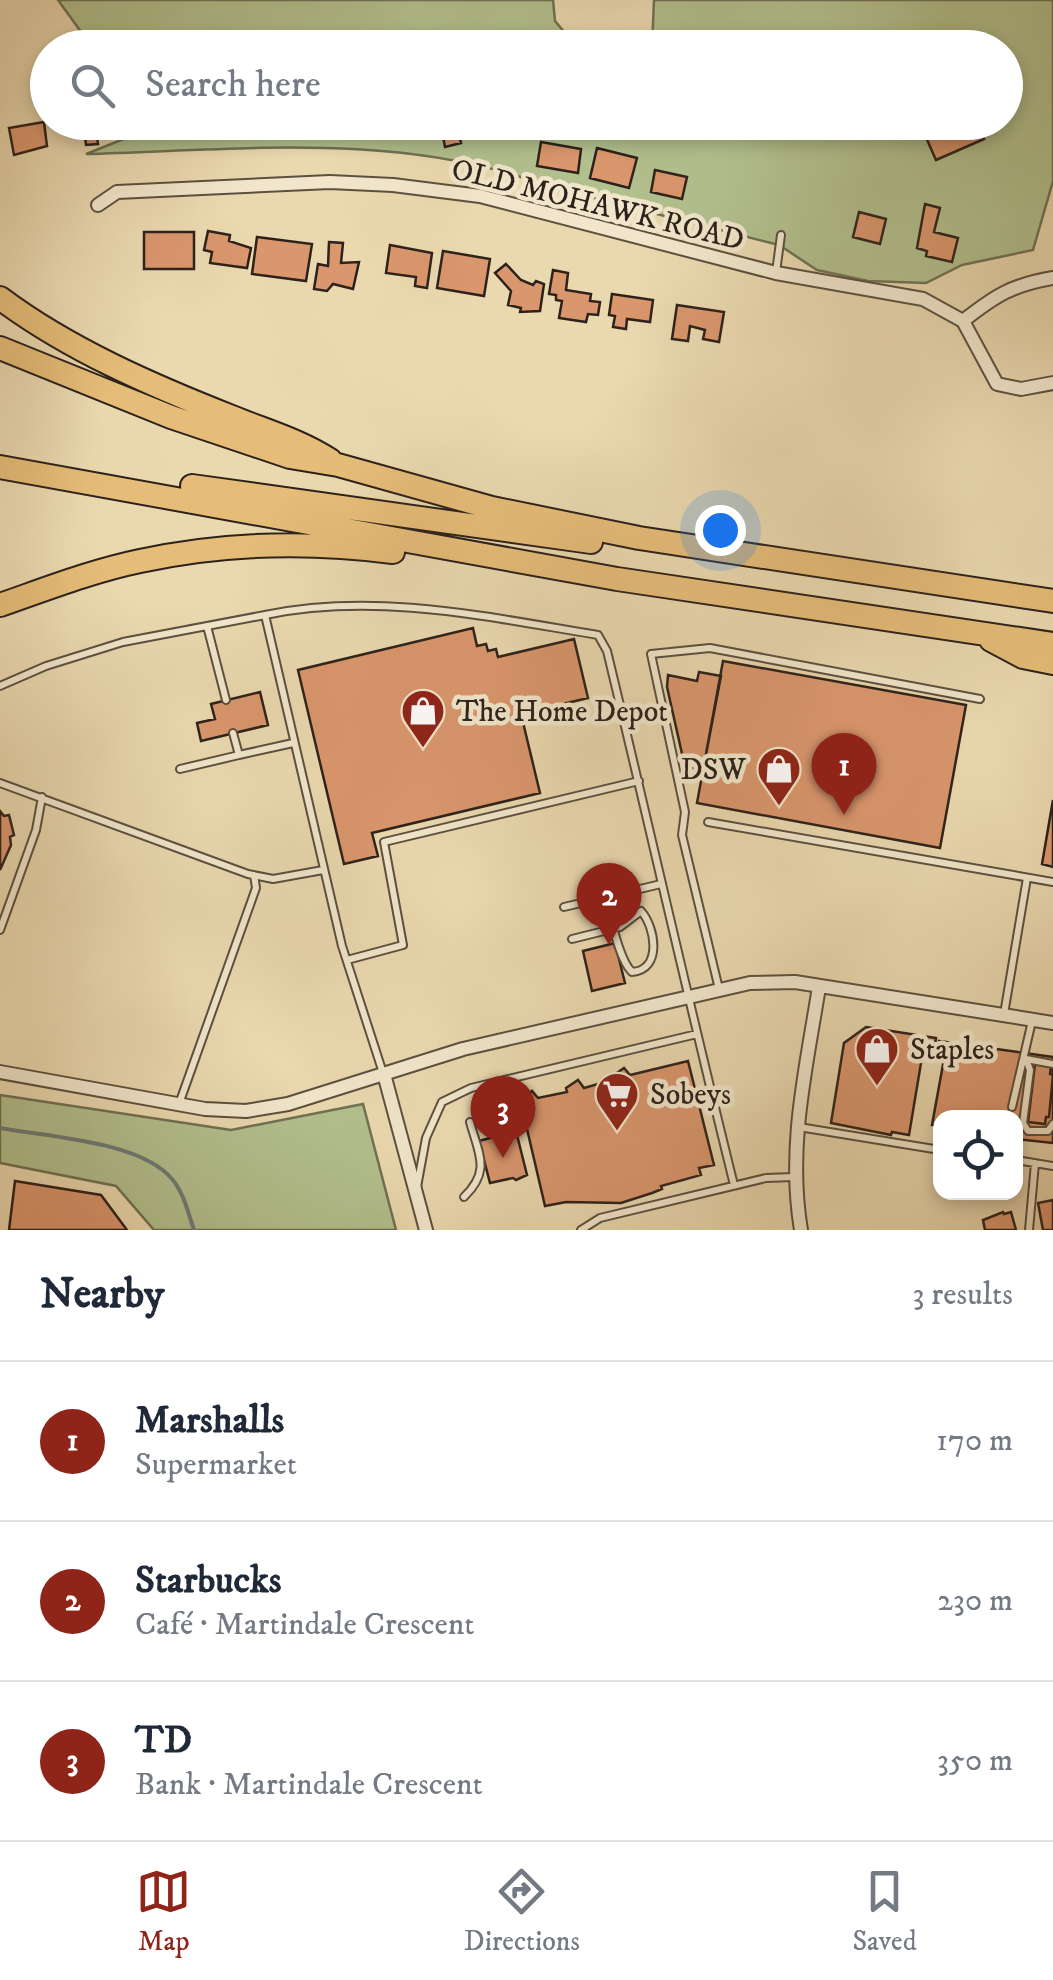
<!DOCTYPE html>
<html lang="en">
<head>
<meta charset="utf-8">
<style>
  :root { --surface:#fff; --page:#f2f2f3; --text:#1f2937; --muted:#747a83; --line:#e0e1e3; --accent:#8f2418 }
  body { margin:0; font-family:"IM FELL DW Pica",serif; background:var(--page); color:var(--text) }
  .controls { position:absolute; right:30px; bottom:30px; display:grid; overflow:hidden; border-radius:20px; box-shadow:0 5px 15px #0003 }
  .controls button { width:90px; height:90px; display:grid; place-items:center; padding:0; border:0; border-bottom:2px solid var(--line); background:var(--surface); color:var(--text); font:50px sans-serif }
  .you { position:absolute; left:720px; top:530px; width:35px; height:35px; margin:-25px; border:8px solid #fff; border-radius:50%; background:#1a73e8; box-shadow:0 0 0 15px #1a73e833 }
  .badge { display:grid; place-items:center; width:65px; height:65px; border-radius:50%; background:var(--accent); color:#fff; font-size:32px; font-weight:700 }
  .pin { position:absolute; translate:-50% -82px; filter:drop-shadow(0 2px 5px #0008) }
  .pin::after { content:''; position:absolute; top:52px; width:35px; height:30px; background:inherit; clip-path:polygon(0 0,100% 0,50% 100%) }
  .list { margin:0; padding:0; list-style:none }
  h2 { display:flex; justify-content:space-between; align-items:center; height:130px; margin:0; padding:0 40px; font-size:42px }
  h2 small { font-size:32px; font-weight:400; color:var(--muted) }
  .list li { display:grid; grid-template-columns:65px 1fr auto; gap:30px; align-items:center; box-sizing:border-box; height:160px; padding:0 40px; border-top:2px solid var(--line) }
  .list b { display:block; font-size:38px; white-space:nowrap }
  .list p { margin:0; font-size:32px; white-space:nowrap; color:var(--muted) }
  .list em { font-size:32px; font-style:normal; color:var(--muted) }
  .icon { flex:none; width:55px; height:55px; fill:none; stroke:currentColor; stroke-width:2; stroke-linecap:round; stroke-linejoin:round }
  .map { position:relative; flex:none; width:1053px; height:1230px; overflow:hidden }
  .search { position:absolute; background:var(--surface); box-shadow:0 5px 15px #0003; left:30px; right:30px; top:30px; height:110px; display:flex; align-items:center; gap:25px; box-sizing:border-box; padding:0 35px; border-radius:55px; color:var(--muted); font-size:38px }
  .sheet { height:610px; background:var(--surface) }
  nav { display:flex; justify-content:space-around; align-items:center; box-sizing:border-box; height:140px; border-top:2px solid var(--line); background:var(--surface); font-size:28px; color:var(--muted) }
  nav a { display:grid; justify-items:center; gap:5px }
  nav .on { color:var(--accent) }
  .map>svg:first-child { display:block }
  .green { fill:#b2c08e; stroke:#707154; stroke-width:2.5 }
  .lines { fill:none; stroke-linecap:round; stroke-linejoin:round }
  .stream { stroke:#6e7c76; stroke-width:4 }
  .building { fill:#da966d; stroke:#2d221b; stroke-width:2.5 }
  .service-casing { stroke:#5c5040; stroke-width:10 }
  .minor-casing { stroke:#5c5040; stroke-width:16 }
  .motorway-casing { stroke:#2d221b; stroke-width:26 }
  .service { stroke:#f1e6cb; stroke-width:6 }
  .minor { stroke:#f1e6cb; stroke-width:12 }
  .motorway { stroke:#e5bc78; stroke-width:22 }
  .labels { text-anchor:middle; stroke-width:9; stroke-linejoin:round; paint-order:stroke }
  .street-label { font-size:30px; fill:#2d221b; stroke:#f1e6cb }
  .poi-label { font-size:30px; fill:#2d221b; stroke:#f1e6cb; text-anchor:start }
</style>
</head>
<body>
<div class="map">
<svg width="1053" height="1230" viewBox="0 0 1053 1230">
  <rect width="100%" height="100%" fill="#ead8af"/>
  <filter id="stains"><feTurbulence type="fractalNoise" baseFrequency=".002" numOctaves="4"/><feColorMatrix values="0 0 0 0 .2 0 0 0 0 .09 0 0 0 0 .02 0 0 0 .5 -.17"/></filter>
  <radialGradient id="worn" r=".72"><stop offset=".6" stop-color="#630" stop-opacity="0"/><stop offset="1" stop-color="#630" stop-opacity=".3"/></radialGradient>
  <!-- green -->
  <path class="green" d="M 58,0 L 553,0 L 555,21 L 577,47 L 92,47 Z
    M 654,0 L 1053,0 L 1053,181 L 1033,250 L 962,265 L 926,283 L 868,281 L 817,270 L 779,245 L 547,186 C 401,131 239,150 86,154 L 134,135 L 150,122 L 1006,122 L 1006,48 L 652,47 Z
    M 0,1095 L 231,1130 L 363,1104 L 396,1230 L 154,1230 L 116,1186 L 0,1163 Z"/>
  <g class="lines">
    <!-- stream -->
    <path class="stream" d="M 0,1128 C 48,1137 140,1141 172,1179 C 184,1193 188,1213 194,1230"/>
  </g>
  <!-- building -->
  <path class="building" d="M 44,122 L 47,146 L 14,155 L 9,128 Z
    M 83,122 L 95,122 L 98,144 L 86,145 Z
    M 410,122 L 456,122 L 461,143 L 445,147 L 441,126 L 432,127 L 433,130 L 415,132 Z
    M 469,122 L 510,122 L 510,136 L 469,136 Z
    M 929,122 L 977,122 L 984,139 L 936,160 L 921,126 Z
    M 541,142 L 581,149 L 578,173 L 537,166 Z
    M 597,148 L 637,158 L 629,188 L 590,178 Z
    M 655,170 L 687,177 L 682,199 L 651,192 Z
    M 925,204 L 940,208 L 934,232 L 958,238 L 952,262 L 926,256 L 927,251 L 917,248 Z
    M 859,212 L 886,219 L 880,244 L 853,237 Z
    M 208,231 L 230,235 L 229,241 L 251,248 L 247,268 L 210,263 L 212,252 L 204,250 Z
    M 144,232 L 194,232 L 194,269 L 144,269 Z
    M 257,237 L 312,244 L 306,281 L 252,274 Z
    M 329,242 L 343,243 L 341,263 L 359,262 L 353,289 L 333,284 L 327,291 L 314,289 L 318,264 L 328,266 Z
    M 390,245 L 432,253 L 427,288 L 415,286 L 416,277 L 386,273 Z
    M 443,251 L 490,259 L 484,296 L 437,288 Z
    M 506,264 L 521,280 L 533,285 L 536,281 L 544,284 L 540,311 L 520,312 L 521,308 L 508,305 L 511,291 L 495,273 Z
    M 553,270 L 568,273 L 566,290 L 591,294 L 590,301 L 600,302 L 598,315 L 588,314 L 586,322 L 559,318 L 562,301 L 556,300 L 556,295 L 549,294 Z
    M 612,294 L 653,300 L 650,322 L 627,319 L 626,329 L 613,327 L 615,316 L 609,315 Z
    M 677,305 L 724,312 L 719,342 L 703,339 L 705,330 L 690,326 L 688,341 L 672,339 Z
    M 473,628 L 477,646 L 486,644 L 488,651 L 496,649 L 498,657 L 574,639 L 588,698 L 521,714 L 540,793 L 372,833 L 378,856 L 344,864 L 298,670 Z
    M 723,661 L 966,705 L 940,848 L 697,803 Z
    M 699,672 L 721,676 L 703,770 L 685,767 L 667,687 L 668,675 L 697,681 Z
    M 260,692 L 268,725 L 201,741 L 197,723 L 215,719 L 211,704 Z
    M 1053,800 L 1053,867 L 1042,864 Z
    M 0,811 L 4,816 L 9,815 L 14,835 L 10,837 L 11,845 L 0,870 Z
    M 615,943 L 625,983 L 592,991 L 583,951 Z
    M 866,1027 L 936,1038 L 934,1051 L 923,1051 L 909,1135 L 892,1132 L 891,1135 L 831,1123 L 844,1043 Z
    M 939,1041 L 1053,1057 L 1053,1143 L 1016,1139 L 1016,1118 L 940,1118 L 940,1126 L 932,1125 L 944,1059 L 937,1058 Z
    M 688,1061 L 714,1165 L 699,1168 L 701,1175 L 661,1186 L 662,1189 L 652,1193 L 621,1203 L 566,1202 L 545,1206 L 520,1099 L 532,1091 L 538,1098 L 567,1092 L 566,1088 L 578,1080 L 584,1088 L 612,1080 L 611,1077 L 624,1068 L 630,1075 Z
    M 1035,1064 L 1051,1067 L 1050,1074 L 1053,1075 L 1049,1117 L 1046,1117 L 1045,1124 L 1028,1122 Z
    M 516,1131 L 527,1175 L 516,1180 L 513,1178 L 490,1183 L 479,1141 Z
    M 15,1181 L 101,1195 L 127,1230 L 9,1230 Z
    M 1053,1200 L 1053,1230 L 1043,1230 L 1038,1203 Z
    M 1003,1212 L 1004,1214 L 1011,1212 L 1016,1230 L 985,1230 L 983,1220 Z"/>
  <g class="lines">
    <defs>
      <path id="service" d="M 776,272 L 781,235
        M 207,626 L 226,700
        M 0,686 L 46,666 L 123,642 L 265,615
        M 233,733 L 239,755 L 293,743
        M 180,769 L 239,755
        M 0,783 L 248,874 L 273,879 L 323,870
        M 708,822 L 1053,882
        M 564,907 L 661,884
        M 0,930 L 36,830 L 42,797
        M 572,939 L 620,927 L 641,911 C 656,928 662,970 632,972 C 619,960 610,916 606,897
        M 347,960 L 403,945 L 384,842 L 639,781
        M 719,989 L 682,835 L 685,812 L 651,654 L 710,648 L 980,699
        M 1004,1014 L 1027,878
        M 1053,1064 L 1026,1059 L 1030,1070 L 1023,1123 L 1028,1131 L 1048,1131 L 1053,1124
        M 383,1073 L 342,946 L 265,615 C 376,592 488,617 598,635 L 607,651 C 650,829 690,1008 734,1185
        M 179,1104 L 256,888 L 254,875
        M 1012,1107 L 1032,1021
        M 799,1127 L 940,1150
        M 1016,1160 L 1053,1166
        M 417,1187 L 426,1138 L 442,1102 L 471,1088 L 697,1034
        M 464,1197 C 491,1171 479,1155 470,1122
        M 581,1230 L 600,1218 L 766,1178 L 794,1177
        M 1029,1230 L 1035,1163"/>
      <path id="minor" d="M 98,205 L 117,192 L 330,182 L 393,185 L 480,196 L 776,273 L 923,299 L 963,321 L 997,384 L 1021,389 L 1053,383
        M 963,321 C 996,295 1012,285 1053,278
        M 0,1072 L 205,1109 L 246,1111 L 288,1104 L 463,1049 L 750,983 L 795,982 L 1053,1023
        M 384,1074 L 426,1230
        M 801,1230 C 787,1147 806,1069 819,987"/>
      <path id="motorway" d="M 0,298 C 68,349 153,386 232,417 C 266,431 299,440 330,460
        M 0,348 L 171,417 L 290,457 L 338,465 L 492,508 L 639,538 L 1053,601
        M 0,467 L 617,579 L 1053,644
        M 192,486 L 591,542
        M 0,605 C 46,589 92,571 140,561 C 223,543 309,541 393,552
        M 991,640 L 1023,657 L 1053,663"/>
    </defs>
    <!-- service casing -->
    <use href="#service" class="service-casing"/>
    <!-- minor casing -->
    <use href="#minor" class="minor-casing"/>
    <!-- motorway casing -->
    <use href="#motorway" class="motorway-casing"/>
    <!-- service -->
    <use href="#service" class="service"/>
    <!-- minor -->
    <use href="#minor" class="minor"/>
    <!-- motorway -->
    <use href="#motorway" class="motorway"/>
  </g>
  <!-- icons -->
  <defs>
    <symbol id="shop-pin" viewBox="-11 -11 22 30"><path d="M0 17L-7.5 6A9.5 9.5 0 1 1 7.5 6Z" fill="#8f2418" stroke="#f1e6cb"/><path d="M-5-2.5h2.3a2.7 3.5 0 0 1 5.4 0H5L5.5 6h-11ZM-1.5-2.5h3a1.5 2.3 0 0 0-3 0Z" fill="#fff"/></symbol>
    <symbol id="supermarket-pin" viewBox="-11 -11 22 30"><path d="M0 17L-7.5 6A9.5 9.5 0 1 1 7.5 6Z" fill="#8f2418" stroke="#f1e6cb"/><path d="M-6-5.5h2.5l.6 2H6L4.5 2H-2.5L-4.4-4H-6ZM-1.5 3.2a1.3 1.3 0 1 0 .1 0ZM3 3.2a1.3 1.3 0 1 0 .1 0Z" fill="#fff"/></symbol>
  </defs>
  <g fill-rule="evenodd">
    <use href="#shop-pin" x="398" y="686" width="50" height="68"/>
    <use href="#shop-pin" x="754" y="744" width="50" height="68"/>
    <use href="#shop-pin" x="852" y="1024" width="50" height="68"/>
    <use href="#supermarket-pin" x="592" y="1069" width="50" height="68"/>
  </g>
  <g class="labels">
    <!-- street labels -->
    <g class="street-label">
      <text transform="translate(598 204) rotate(14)" y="10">OLD MOHAWK ROAD</text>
    </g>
    <!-- poi labels -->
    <g class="poi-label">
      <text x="456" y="721">The Home Depot</text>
      <text x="746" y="779" text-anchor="end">DSW</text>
      <text x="910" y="1059">Staples</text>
      <text x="650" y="1104">Sobeys</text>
    </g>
  </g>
  <rect width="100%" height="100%" filter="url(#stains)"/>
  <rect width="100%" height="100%" fill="url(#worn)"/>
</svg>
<div class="controls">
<button><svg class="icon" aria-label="locate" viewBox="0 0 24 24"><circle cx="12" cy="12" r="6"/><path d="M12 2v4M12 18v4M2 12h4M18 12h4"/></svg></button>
</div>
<div class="you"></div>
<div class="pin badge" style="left:844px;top:815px">1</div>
<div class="pin badge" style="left:609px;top:945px">2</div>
<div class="pin badge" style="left:503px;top:1158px">3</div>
<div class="search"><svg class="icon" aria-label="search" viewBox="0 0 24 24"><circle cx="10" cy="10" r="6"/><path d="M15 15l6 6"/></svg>Search here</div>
</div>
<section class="sheet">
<h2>Nearby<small>3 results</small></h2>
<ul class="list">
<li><span class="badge">1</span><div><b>Marshalls</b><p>Supermarket</p></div><em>170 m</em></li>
<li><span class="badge">2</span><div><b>Starbucks</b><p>Café · Martindale Crescent</p></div><em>230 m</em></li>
<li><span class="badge">3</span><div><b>TD</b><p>Bank · Martindale Crescent</p></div><em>350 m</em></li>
</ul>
</section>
<nav>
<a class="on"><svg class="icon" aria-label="map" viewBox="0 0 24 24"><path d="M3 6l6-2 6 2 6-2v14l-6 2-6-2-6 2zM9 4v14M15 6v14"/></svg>Map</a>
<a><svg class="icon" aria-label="directions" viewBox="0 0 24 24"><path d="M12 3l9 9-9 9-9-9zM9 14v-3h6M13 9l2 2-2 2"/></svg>Directions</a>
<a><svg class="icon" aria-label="saved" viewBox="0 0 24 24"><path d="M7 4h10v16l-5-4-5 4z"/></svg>Saved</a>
</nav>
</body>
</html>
